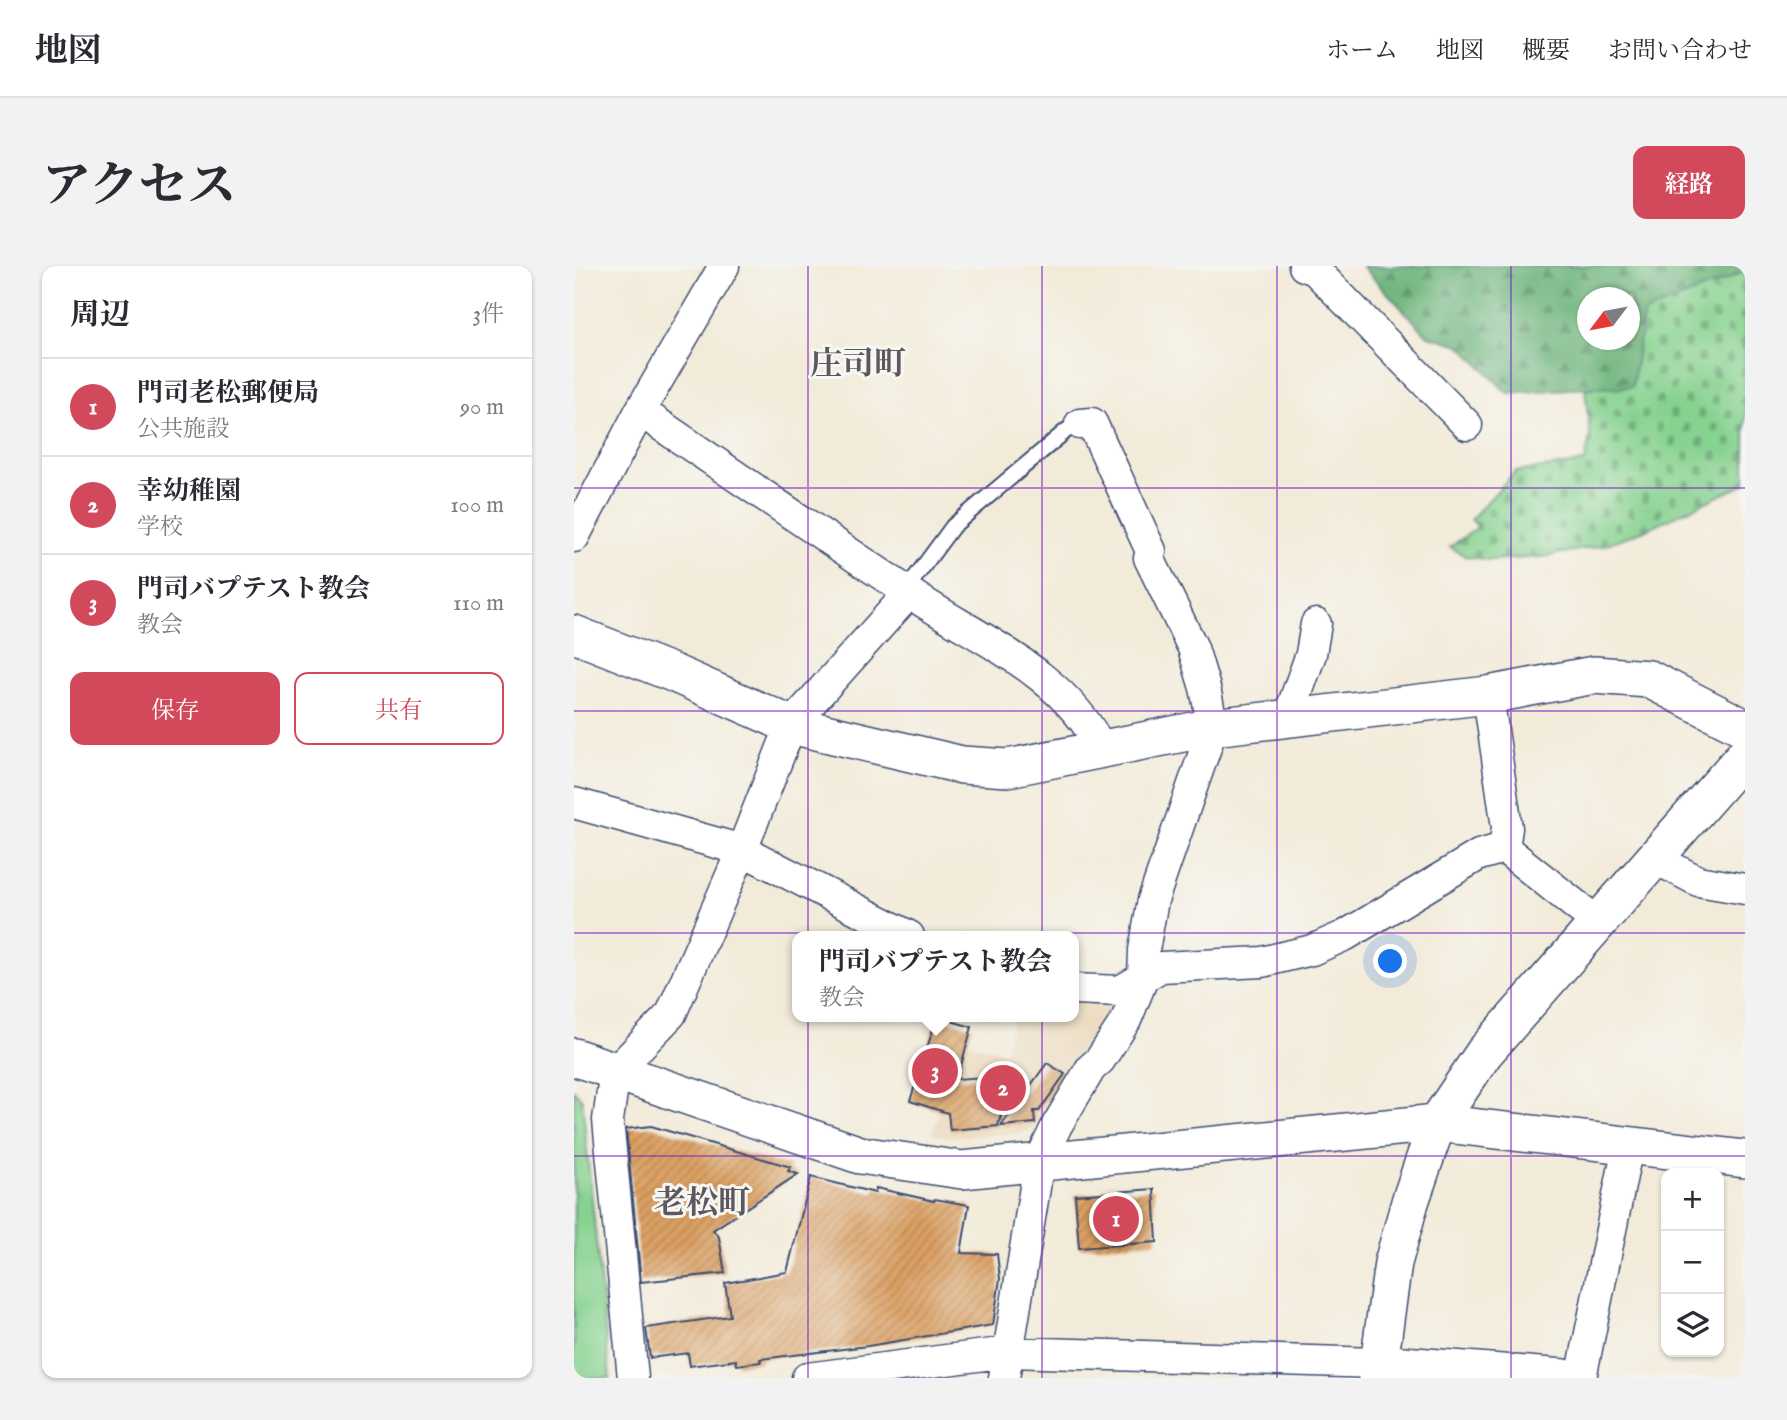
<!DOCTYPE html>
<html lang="ja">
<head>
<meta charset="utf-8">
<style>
  :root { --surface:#fff; --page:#f2f2f3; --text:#2b2b33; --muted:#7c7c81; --line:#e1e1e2; --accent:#d1495b }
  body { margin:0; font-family:"IM FELL English","Noto Serif JP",serif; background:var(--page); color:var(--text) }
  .controls { position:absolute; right:21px; bottom:21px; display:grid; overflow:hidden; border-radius:14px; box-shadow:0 2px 5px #0004 }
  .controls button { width:63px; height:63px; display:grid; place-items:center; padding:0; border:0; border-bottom:2px solid var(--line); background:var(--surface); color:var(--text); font:35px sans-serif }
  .compass { position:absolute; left:1003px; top:21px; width:63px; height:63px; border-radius:50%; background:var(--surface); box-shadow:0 2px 5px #0004; rotate:238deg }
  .you { position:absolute; left:817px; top:696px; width:24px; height:24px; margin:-18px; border:5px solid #fff; border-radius:50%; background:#1a73e8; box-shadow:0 0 0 10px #1a73e833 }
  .badge { display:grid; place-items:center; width:46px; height:46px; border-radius:50%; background:var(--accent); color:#fff; font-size:23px; font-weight:700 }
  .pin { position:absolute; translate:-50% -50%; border:4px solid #fff; box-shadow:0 2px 7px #0006 }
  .popup { position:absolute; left:218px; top:665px; width:287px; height:91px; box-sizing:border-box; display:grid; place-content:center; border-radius:14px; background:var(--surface); filter:drop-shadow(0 2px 5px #0005); font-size:23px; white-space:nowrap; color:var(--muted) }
  .popup b { font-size:26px; color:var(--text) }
  .popup::after { content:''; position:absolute; left:50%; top:100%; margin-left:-14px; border:14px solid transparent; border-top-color:var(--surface) }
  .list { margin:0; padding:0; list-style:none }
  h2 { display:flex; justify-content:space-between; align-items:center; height:91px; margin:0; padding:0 28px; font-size:30px }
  h2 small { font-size:23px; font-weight:400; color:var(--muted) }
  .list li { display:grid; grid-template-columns:46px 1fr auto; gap:21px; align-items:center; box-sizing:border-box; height:98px; padding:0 28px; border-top:2px solid var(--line) }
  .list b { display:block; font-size:26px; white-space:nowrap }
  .list p { margin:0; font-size:23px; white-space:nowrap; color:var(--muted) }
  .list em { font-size:23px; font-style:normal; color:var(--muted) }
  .actions { display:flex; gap:14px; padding:21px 28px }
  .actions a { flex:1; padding:16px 0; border:2px solid var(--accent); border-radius:14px; text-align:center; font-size:24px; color:var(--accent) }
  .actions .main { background:var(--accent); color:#fff }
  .icon { flex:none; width:38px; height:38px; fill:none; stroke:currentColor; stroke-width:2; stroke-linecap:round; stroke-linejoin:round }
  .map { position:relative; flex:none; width:1171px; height:1112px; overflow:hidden; border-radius:14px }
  header { display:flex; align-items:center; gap:42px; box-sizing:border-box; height:98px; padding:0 35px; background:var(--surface); border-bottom:2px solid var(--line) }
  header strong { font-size:33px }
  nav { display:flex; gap:38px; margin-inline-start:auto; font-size:24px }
  .intro { display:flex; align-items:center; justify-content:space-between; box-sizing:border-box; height:168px; padding:0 42px }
  h1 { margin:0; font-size:49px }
  .button { padding:18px 32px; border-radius:14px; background:var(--accent); color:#fff; font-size:24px; font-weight:700 }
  main { display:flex; gap:42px; padding:0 42px }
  aside { flex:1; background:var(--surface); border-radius:14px; box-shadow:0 2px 5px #0004 }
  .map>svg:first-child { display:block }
  .built { fill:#ebd8ba }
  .green { fill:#86d28f; stroke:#508076; stroke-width:2 }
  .forest { fill:url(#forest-firs); stroke:#44726c; stroke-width:2; fill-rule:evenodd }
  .cemetery { fill:url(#cemetery-stones); stroke:#508076; stroke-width:2 }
  .building { fill:url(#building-hatch) }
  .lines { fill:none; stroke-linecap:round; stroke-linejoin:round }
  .service-casing { stroke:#3b4b70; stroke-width:18 }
  .minor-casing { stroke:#3b4b70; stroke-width:33 }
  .tertiary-casing { stroke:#3b4b70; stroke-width:40 }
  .service { stroke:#fff; stroke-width:14 }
  .minor { stroke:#fff; stroke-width:30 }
  .tertiary { stroke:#fff; stroke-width:37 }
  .grid { fill:none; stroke:#7b2cbf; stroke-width:2; stroke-opacity:0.55 }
  .labels { text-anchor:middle; stroke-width:6; stroke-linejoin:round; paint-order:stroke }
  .quarter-label { font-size:32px; font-weight:bold; fill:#5f575f; stroke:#f6f6f2 }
</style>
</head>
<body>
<header>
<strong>地図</strong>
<nav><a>ホーム</a><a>地図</a><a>概要</a><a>お問い合わせ</a></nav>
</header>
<div class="intro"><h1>アクセス</h1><a class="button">経路</a></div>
<main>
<aside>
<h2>周辺<small>3件</small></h2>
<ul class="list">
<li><span class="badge">1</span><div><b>門司老松郵便局</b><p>公共施設</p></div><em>90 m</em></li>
<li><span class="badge">2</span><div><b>幸幼稚園</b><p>学校</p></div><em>100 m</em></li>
<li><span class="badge">3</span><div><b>門司バプテスト教会</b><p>教会</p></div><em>110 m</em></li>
</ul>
<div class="actions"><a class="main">保存</a><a>共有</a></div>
</aside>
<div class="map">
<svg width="1171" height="1112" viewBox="0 0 1171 1112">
  <defs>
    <pattern id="forest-firs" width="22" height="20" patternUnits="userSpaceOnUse" patternTransform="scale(1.75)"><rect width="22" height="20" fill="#6cb47a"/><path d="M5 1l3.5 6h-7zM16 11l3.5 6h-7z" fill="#589367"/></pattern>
    <pattern id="cemetery-stones" width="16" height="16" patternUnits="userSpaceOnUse" patternTransform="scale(1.75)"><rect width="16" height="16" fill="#86d28f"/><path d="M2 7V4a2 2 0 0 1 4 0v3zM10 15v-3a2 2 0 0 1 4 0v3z" fill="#6dab78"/></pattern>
    <pattern id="building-hatch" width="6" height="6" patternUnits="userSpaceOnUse" patternTransform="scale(1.75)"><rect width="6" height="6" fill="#dca062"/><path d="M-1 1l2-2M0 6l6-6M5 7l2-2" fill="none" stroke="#b28354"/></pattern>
  </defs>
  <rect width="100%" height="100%" fill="#f6f6f2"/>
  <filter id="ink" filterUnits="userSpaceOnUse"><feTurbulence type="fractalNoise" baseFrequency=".0143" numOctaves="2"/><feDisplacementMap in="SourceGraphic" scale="14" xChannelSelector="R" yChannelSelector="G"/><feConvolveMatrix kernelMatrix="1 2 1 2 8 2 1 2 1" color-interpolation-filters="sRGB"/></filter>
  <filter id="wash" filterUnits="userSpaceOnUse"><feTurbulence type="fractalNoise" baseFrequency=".00686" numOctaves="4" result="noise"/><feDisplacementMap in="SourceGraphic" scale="28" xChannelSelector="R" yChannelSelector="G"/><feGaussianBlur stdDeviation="1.57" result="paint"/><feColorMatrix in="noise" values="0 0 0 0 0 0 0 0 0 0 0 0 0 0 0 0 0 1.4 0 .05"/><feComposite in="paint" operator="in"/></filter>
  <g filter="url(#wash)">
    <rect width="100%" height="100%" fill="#f3ebd9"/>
    <!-- built -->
    <path class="built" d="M 499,731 L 530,735 L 535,744 L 463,858 L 455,865 L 433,868 L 374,871 L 358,868 L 387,775 L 430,786 L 440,751 L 499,751 Z"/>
    <!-- green -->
    <path class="green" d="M 0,824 L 8,834 L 36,1112 L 0,1112 Z"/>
    <!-- forest -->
    <path class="forest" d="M 788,0 L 1171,0 L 1171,6 L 1070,47 L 1058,121 L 1011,122 L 933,127 L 886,79 L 854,70 ZM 1014,32 L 1056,32 L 1056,74 L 1014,74 Z"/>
    <!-- cemetery -->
    <path class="cemetery" d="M 1171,6 L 1171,218 L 1068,265 L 1030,279 L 968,291 L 915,294 L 891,290 L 876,281 L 904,261 L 897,253 L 941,206 L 1011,196 L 1016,170 L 1011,122 L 1058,121 L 1070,47 Z"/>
    <g id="blocks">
      <!-- building -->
      <path class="building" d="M 363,751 L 398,761 L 383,813 L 438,809 L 424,860 L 376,864 L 374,847 L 336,835 Z
        M 473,797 L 491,808 L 465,845 L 460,845 L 461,857 L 427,860 Z
        M 77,860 L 217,901 L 214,905 L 224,908 L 139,964 L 145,971 L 151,1007 L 67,1016 L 52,863 Z
        M 237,911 L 301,927 L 302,922 L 360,935 L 361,933 L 395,939 L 387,987 L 423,988 L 426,1013 L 419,1059 L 294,1080 L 186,1093 L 187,1096 L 163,1099 L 162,1094 L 116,1100 L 114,1087 L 76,1092 L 72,1062 L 156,1050 L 151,1017 L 213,1006 Z
        M 580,923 L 583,976 L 505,982 L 501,929 Z"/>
    </g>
  </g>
  <g filter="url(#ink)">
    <use href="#blocks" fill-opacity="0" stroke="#3b4b70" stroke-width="2"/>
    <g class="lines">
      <defs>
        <path id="service" d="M 335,327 L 337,317 L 379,260 L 493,164 L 506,158"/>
        <path id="minor" d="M 730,0 L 741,4 L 893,159
          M 66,145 C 154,205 242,265 331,324 C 399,371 488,404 527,482
          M 0,271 L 66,145 L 150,0
          M 914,429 L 933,562 L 930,582 L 1023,656
          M 716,453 L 718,441 L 737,388 L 742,358
          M 0,537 L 168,584 L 335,670
          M 1080,592 L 1124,615 L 1171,623
          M 499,723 L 546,725 L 587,701 L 688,696 L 738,684 L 772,669 L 905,589 L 930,582
          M 59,1112 L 34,854 L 41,806 L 97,748 L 168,584 L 217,459 L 335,327
          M 233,1112 L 434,1086 L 804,1097
          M 430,1112 L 465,897 L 483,859 L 517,802 L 526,794 L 552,754 L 557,742 L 569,712 L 570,684 L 579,634 L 639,461 L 631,422 L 619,382 L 575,292 L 577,285 L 518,157 L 506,158
          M 1007,1112 L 1054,880"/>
        <path id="tertiary" d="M 0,368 L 99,407 L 217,459 L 388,499 L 434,502 L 639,461 L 914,429 L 1020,409 L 1075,413 L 1171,462
          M 0,791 L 286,889 L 388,904 L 863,857 L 1171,893
          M 804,1097 L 990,1112
          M 803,1112 L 819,997 L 836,936 L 863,857 L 910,787 L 1171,489"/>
      </defs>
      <!-- service casing -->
      <use href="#service" class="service-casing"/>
      <!-- minor casing -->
      <use href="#minor" class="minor-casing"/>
      <!-- tertiary casing -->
      <use href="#tertiary" class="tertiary-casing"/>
      <!-- service -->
      <use href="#service" class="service"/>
      <!-- minor -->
      <use href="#minor" class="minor"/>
      <!-- tertiary -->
      <use href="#tertiary" class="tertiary"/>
    </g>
  </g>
  <!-- grid -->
  <path class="grid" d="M 234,0 L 234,1112M 468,0 L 468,1112M 703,0 L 703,1112M 937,0 L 937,1112M 0,222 L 1171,222M 0,445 L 1171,445M 0,667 L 1171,667M 0,890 L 1171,890"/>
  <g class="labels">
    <!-- quarter labels -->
    <g class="quarter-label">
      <text x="284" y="108">庄司町</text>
      <text x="128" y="947">老松町</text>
    </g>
  </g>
</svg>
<div class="controls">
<button>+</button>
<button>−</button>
<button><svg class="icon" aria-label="layers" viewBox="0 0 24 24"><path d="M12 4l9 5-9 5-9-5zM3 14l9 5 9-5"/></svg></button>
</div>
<svg class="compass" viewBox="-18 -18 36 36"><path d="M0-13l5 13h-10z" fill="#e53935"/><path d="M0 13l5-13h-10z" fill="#7c7c81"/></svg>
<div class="you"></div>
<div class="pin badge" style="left:542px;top:953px">1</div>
<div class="pin badge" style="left:429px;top:822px">2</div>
<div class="pin badge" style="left:361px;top:805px">3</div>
<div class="popup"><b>門司バプテスト教会</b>教会</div>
</div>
</main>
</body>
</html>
